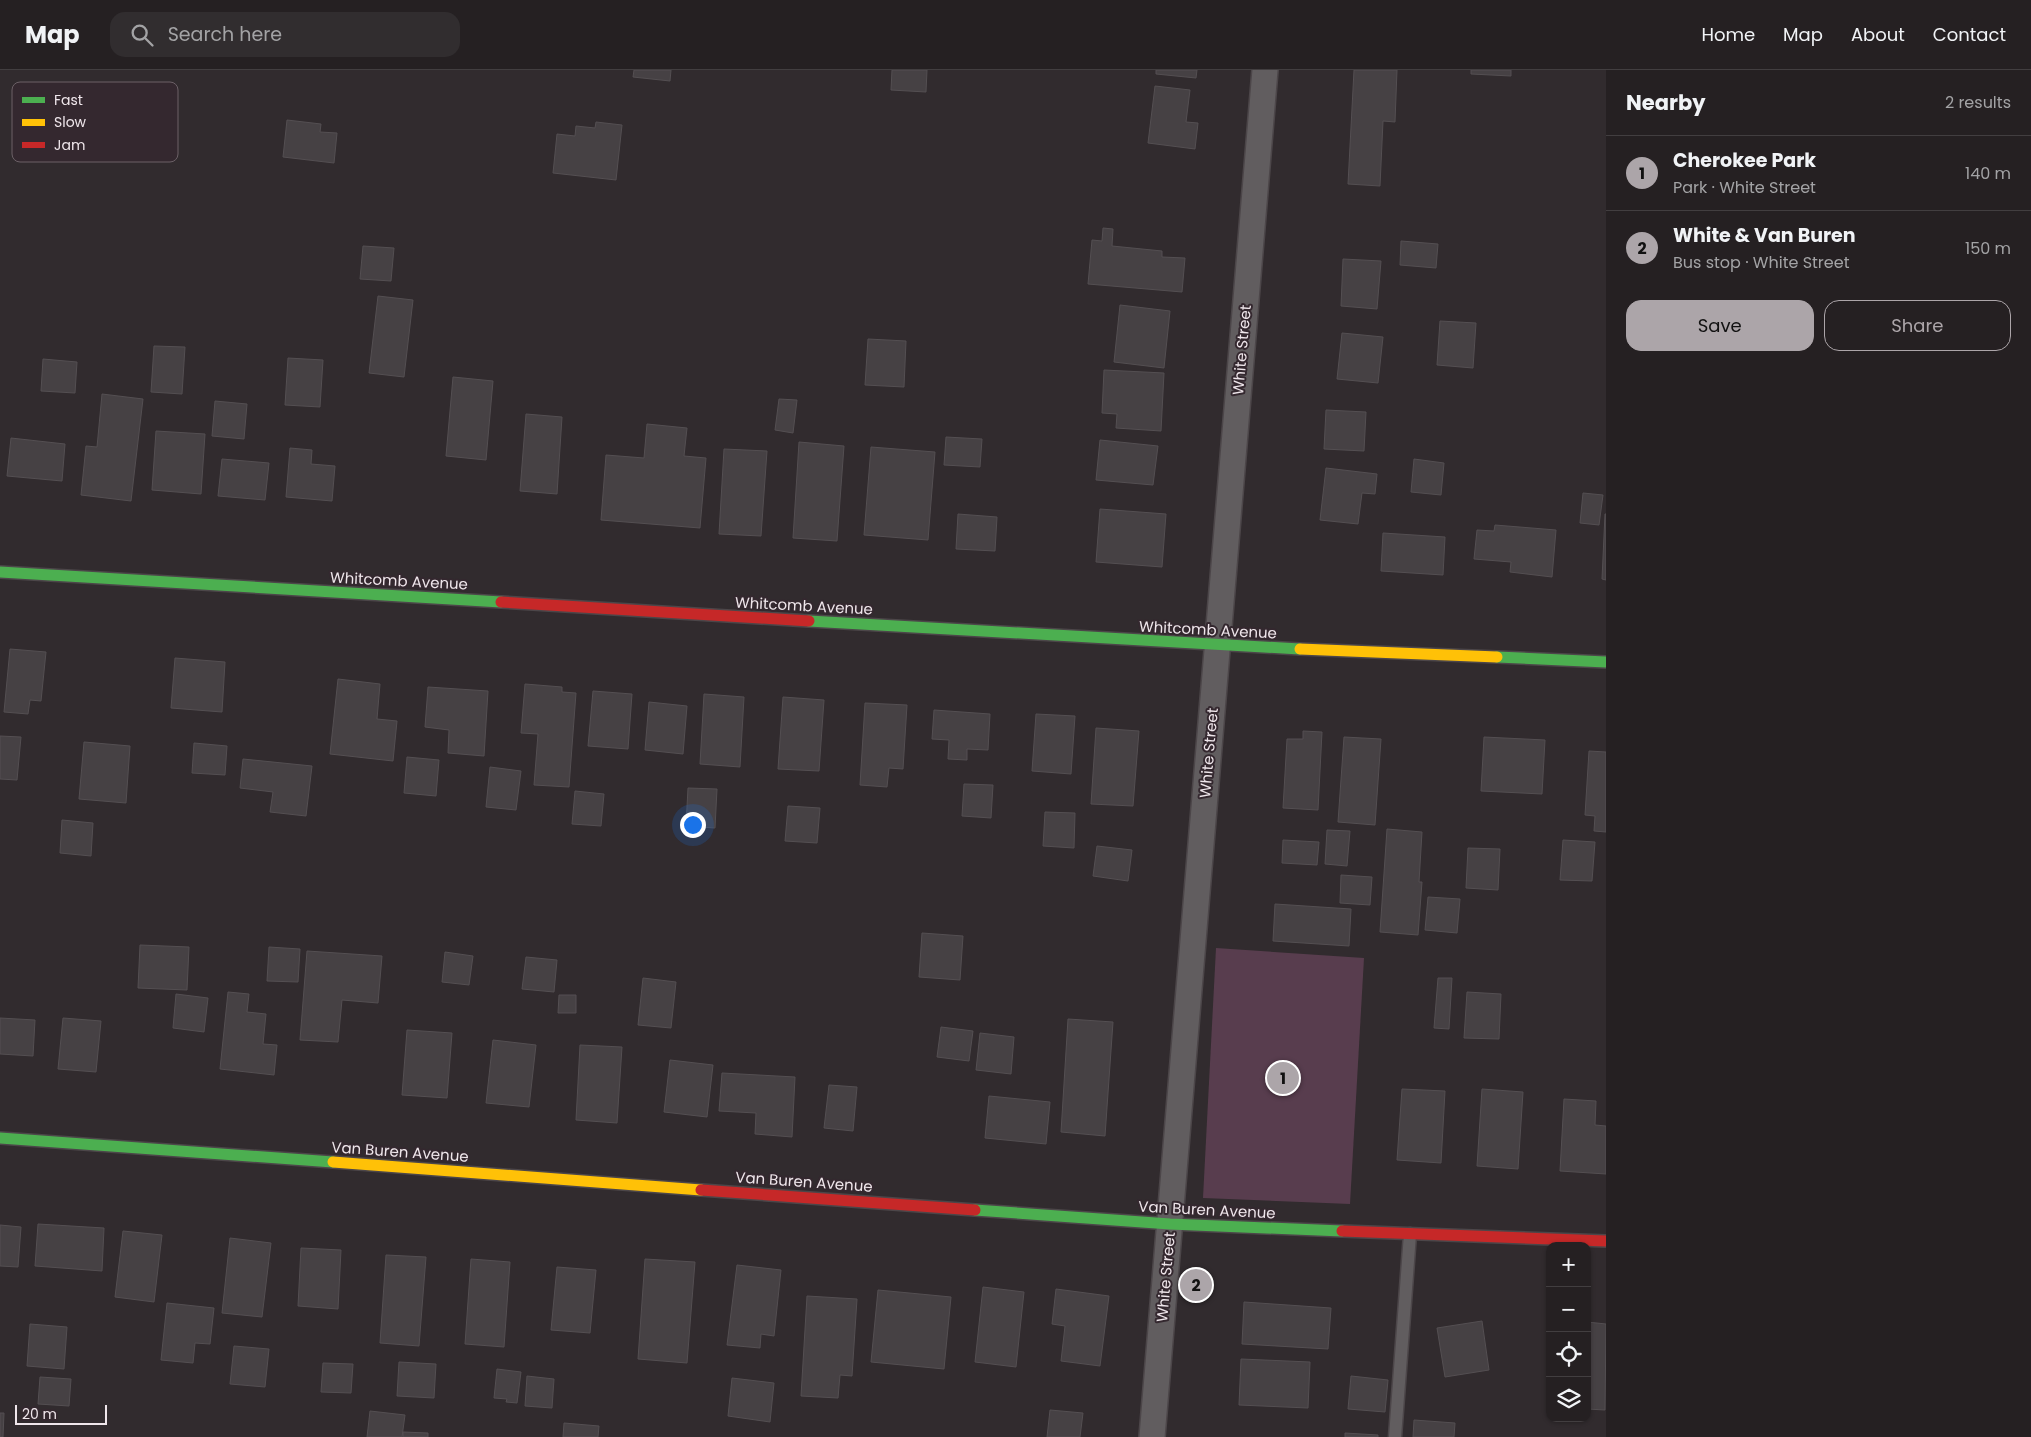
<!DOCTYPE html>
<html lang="en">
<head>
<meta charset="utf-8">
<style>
  :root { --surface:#252022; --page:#312d2f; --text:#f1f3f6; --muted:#a3a3a5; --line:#423e40; --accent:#aca5a9 }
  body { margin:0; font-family:Poppins,sans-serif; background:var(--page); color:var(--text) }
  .controls { position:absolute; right:15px; bottom:15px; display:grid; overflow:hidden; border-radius:10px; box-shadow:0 1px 4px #0004 }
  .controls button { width:45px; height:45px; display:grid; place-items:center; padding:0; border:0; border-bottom:1px solid var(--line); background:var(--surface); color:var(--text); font:25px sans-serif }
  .scale { position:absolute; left:15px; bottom:12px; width:92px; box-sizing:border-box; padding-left:5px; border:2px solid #efe6eb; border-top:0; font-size:14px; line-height:18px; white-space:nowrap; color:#efe6eb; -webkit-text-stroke:4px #34282f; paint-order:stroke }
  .you { position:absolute; left:692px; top:754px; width:18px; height:18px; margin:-12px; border:4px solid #fff; border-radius:50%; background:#1a73e8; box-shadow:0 0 0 8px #1a73e833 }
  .badge { display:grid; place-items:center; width:32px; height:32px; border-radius:50%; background:var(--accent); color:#111; font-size:16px; font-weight:700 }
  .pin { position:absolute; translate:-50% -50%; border:2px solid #fff; box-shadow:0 1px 5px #0006 }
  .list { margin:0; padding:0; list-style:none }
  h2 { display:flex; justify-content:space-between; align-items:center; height:65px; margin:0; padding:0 20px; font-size:21px }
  h2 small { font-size:16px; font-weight:400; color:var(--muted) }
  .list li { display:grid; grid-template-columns:32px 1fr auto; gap:15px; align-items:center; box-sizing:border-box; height:75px; padding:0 20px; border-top:1px solid var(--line) }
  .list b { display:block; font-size:19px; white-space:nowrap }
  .list p { margin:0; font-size:16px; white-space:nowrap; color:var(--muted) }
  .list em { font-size:16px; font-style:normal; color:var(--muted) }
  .actions { display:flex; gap:10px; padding:15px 20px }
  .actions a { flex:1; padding:11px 0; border:1px solid var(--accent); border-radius:15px; text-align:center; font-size:18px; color:var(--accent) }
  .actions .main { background:var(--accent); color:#111 }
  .icon { flex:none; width:28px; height:28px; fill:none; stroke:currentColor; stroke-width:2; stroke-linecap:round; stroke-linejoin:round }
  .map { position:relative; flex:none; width:1606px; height:1367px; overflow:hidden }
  header { display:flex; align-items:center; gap:30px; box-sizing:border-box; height:70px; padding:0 25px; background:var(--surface); border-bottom:1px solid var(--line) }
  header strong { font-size:24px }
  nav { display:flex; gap:28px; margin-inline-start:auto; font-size:18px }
  .search { width:350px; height:45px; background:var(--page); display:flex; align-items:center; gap:12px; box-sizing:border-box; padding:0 18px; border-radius:15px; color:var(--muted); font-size:19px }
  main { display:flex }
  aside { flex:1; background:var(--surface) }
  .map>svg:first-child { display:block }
  .green { fill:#583d4e }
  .building { fill:#464144; stroke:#544f52 }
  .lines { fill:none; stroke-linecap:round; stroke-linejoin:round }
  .lane-casing { stroke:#4c4649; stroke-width:15 }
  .street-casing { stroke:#4c4649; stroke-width:28 }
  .fast-casing { stroke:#4c4649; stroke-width:14 }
  .slow-casing { stroke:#4c4649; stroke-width:14 }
  .jam-casing { stroke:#4c4649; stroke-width:14 }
  .lane { stroke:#615d5f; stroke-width:12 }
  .street { stroke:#615d5f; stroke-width:25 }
  .fast { stroke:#4caf50; stroke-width:11 }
  .slow { stroke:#ffc107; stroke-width:11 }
  .jam { stroke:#c62828; stroke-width:11 }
  .labels { text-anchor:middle; stroke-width:4; stroke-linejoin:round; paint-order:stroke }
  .street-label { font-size:15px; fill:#efe6eb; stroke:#34282f }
  .key { fill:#34282f; stroke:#6c6167; stroke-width:1 }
  .key-label { font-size:14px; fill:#efe6eb }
</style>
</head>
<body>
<header>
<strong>Map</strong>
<div class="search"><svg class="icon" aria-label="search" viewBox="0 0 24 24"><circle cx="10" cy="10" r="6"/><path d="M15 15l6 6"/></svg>Search here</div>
<nav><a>Home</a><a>Map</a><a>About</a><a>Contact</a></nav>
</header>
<main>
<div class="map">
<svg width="1606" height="1367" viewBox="0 0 1606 1367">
  <rect width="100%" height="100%" fill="#312b2e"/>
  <!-- green -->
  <path class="green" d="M 1216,878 L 1364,888 L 1350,1134 L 1203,1128 Z"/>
  <!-- building -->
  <path class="building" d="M 634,0 L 671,0 L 670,11 L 633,7 Z
    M 892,0 L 927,0 L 926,22 L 891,20 Z
    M 1156,0 L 1197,0 L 1196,8 L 1156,4 Z
    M 1354,0 L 1397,0 L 1395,52 L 1383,51 L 1380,116 L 1348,114 Z
    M 1471,0 L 1511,0 L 1511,6 L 1471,4 Z
    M 1155,16 L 1190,20 L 1186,52 L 1198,53 L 1195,79 L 1148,73 Z
    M 287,50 L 321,54 L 320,62 L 337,63 L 334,93 L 283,87 Z
    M 596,52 L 622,55 L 616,110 L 553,103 L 557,64 L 575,66 L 576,56 L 595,58 Z
    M 1103,158 L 1113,159 L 1112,176 L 1162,181 L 1162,187 L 1185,188 L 1182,222 L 1088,214 L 1092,170 L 1102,171 Z
    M 1401,171 L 1438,174 L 1436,198 L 1400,195 Z
    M 363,176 L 394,178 L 391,211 L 360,209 Z
    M 1343,189 L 1381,191 L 1377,239 L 1341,236 Z
    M 378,226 L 413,230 L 404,307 L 369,303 Z
    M 1120,235 L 1170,241 L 1164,298 L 1114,292 Z
    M 1440,251 L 1476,253 L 1473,298 L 1437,295 Z
    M 1342,263 L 1383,267 L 1378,313 L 1337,309 Z
    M 868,269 L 906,271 L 904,317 L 865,315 Z
    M 154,276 L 185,277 L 182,324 L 151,322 Z
    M 288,288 L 323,290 L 320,337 L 285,335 Z
    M 43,289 L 77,292 L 75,323 L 41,321 Z
    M 1104,300 L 1164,303 L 1161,361 L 1116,358 L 1117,344 L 1102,343 Z
    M 453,307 L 493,311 L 486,390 L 446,386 Z
    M 102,324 L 143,329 L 131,431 L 81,425 L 86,376 L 97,377 Z
    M 779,329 L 797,330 L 793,363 L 775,360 Z
    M 215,331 L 247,334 L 244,369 L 212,366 Z
    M 1326,340 L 1366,342 L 1364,381 L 1324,379 Z
    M 526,344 L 562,347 L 557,424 L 520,421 Z
    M 647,354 L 687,358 L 684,386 L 706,388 L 700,458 L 601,450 L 606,385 L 644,388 Z
    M 156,361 L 205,364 L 201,424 L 152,420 Z
    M 946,367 L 982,369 L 980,397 L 944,395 Z
    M 11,368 L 65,374 L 62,411 L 7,406 Z
    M 1100,370 L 1158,376 L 1153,415 L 1096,410 Z
    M 799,372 L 844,376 L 837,471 L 793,468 Z
    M 871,377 L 935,382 L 928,470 L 864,465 Z
    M 290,378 L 312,380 L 311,394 L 335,396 L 332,431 L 286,427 Z
    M 724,379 L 767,381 L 761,466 L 719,464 Z
    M 222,389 L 269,393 L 265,430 L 218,426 Z
    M 1414,389 L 1444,393 L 1441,425 L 1411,422 Z
    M 1326,398 L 1377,404 L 1375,424 L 1362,423 L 1358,454 L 1320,450 Z
    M 1583,423 L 1603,425 L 1599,455 L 1580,453 Z
    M 1100,439 L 1166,444 L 1162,497 L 1096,492 Z
    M 958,444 L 997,447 L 995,481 L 956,479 Z
    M 1605,444 L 1606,444 L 1606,510 L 1602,509 Z
    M 1495,455 L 1556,460 L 1552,507 L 1510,502 L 1511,492 L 1474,489 L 1477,460 L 1494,461 Z
    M 1383,463 L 1445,467 L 1443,505 L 1381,501 Z
    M 10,579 L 46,582 L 41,631 L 30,630 L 28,644 L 4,642 Z
    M 175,588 L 225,592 L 222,642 L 171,638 Z
    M 338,609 L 380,614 L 377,649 L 397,651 L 393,691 L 330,684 Z
    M 525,614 L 562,617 L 562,622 L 576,623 L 569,717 L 534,715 L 538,664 L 521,663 Z
    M 428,617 L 488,621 L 484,686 L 448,683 L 449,660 L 425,657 Z
    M 593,621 L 632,624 L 628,679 L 588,676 Z
    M 704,624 L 744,627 L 740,697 L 700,694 Z
    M 783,627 L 824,630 L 819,701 L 778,699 Z
    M 649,632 L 687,636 L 683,684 L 645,680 Z
    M 865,633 L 907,635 L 903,699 L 889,698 L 887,717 L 860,715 Z
    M 934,640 L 990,644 L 988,680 L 967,679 L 967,690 L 948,689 L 949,670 L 932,669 Z
    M 1036,644 L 1075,646 L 1071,704 L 1032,701 Z
    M 1096,658 L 1139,661 L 1133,736 L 1091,734 Z
    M 1303,661 L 1322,662 L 1318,740 L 1283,738 L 1287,669 L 1303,669 Z
    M 0,666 L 21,667 L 17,710 L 0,709 Z
    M 1344,667 L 1381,669 L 1375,755 L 1338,752 Z
    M 1484,667 L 1545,670 L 1542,724 L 1481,721 Z
    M 84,672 L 130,676 L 126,733 L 79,729 Z
    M 194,673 L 227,676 L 225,705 L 192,703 Z
    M 1589,681 L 1606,682 L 1606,762 L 1594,761 L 1595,746 L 1585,745 Z
    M 407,687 L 439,690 L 436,726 L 404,723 Z
    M 243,689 L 312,696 L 306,746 L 270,742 L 273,722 L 240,718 Z
    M 490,697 L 521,701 L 516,740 L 486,737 Z
    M 964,714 L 993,715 L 991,748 L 962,746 Z
    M 688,718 L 717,719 L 715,758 L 686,756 Z
    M 575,721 L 604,724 L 601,756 L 572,754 Z
    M 788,736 L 820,738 L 817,773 L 785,771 Z
    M 1045,742 L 1075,743 L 1074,778 L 1043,776 Z
    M 62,750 L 93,753 L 91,786 L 60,783 Z
    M 1387,759 L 1422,762 L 1419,812 L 1422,812 L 1418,865 L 1380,862 Z
    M 1327,760 L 1350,761 L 1347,796 L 1325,794 Z
    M 1283,770 L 1319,772 L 1317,795 L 1282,793 Z
    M 1563,770 L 1595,772 L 1592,811 L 1560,810 Z
    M 1097,776 L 1132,780 L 1128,811 L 1093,806 Z
    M 1468,778 L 1500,779 L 1498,820 L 1466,818 Z
    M 1341,805 L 1372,807 L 1370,835 L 1340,833 Z
    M 1428,827 L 1460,829 L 1457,863 L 1425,860 Z
    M 1275,834 L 1351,839 L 1349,876 L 1273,871 Z
    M 922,863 L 963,866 L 960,910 L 919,907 Z
    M 140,875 L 189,877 L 187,920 L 138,918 Z
    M 269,877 L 300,879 L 298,912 L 267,911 Z
    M 307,881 L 382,886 L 378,933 L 342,930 L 338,972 L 300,970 Z
    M 445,882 L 473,886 L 469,915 L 442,912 Z
    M 526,887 L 557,890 L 554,922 L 522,919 Z
    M 643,908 L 676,912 L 671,958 L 638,955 Z
    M 1438,908 L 1452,908 L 1449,959 L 1434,958 Z
    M 228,922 L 249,924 L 247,942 L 266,944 L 263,974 L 277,975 L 274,1005 L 220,999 Z
    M 1467,922 L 1501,924 L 1499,969 L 1464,968 Z
    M 176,924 L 208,928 L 204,962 L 173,958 Z
    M 559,925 L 576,925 L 576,943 L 558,943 Z
    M 0,948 L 35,950 L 33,986 L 0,984 Z
    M 63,948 L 101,951 L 96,1002 L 58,999 Z
    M 1068,949 L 1113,952 L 1105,1066 L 1061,1062 Z
    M 941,957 L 973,961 L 969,991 L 937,987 Z
    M 407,960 L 452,963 L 447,1028 L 402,1025 Z
    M 980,963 L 1014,967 L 1011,1004 L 976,1000 Z
    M 493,970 L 536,975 L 529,1037 L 486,1033 Z
    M 580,975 L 622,977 L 617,1053 L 576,1050 Z
    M 670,990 L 713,995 L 707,1047 L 664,1042 Z
    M 722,1003 L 795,1007 L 792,1067 L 755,1064 L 756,1043 L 719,1041 Z
    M 829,1015 L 857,1017 L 853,1061 L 824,1058 Z
    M 1402,1019 L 1445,1021 L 1441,1093 L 1397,1090 Z
    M 1482,1019 L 1523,1022 L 1518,1099 L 1477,1096 Z
    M 989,1026 L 1050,1032 L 1046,1074 L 985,1068 Z
    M 1564,1029 L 1596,1031 L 1595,1055 L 1606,1056 L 1606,1104 L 1560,1101 Z
    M 38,1154 L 104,1158 L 102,1201 L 35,1196 Z
    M 0,1155 L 21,1157 L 18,1197 L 0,1196 Z
    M 123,1161 L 162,1165 L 154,1232 L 115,1227 Z
    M 230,1168 L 271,1173 L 262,1247 L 222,1243 Z
    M 301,1178 L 341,1180 L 338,1239 L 298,1236 Z
    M 386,1185 L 426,1187 L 419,1276 L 380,1273 Z
    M 471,1189 L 510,1192 L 504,1277 L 465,1274 Z
    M 645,1189 L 695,1192 L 687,1293 L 638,1289 Z
    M 737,1195 L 781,1200 L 774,1266 L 761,1264 L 760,1278 L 727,1275 Z
    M 557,1197 L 596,1200 L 590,1263 L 551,1260 Z
    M 983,1217 L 1024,1222 L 1016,1297 L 975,1292 Z
    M 1056,1219 L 1109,1226 L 1100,1296 L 1061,1291 L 1065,1256 L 1052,1254 Z
    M 878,1220 L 951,1227 L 944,1299 L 871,1292 Z
    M 807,1226 L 857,1229 L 852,1306 L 840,1305 L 838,1328 L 801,1326 Z
    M 1244,1232 L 1331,1238 L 1328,1279 L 1242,1274 Z
    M 167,1233 L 214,1238 L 210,1274 L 195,1273 L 193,1293 L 161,1290 Z
    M 1482,1251 L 1489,1300 L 1445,1307 L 1437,1258 Z
    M 1587,1252 L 1606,1254 L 1605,1340 L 1587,1339 Z
    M 30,1254 L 67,1257 L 64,1299 L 27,1296 Z
    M 234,1276 L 269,1279 L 265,1317 L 230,1314 Z
    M 1241,1289 L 1310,1292 L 1308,1338 L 1239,1335 Z
    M 399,1292 L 436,1294 L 434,1328 L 397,1326 Z
    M 323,1293 L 353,1294 L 351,1323 L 321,1322 Z
    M 497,1299 L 521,1302 L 517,1333 L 506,1332 L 507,1329 L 494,1328 Z
    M 527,1306 L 554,1309 L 552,1338 L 525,1336 Z
    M 1351,1306 L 1388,1310 L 1385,1342 L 1348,1339 Z
    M 40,1307 L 71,1309 L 69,1336 L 38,1334 Z
    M 732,1308 L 774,1313 L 770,1352 L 728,1346 Z
    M 1050,1340 L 1083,1343 L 1080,1367 L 1047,1367 Z
    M 370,1341 L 405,1345 L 402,1367 L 367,1367 Z
    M 0,1343 L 4,1343 L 3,1367 L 0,1367 Z
    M 1414,1350 L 1455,1353 L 1454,1367 L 1413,1367 Z
    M 564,1353 L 599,1356 L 598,1367 L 563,1367 Z
    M 403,1362 L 428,1363 L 428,1367 L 403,1367 Z
    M 1345,1363 L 1378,1365 L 1378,1367 L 1345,1367 Z"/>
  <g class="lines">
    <defs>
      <path id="lane" d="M 1395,1367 L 1410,1164"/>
      <path id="street" d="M 1152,1367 L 1265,0"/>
      <path id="fast" d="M 0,502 L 501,532
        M 809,551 L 1300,579
        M 1497,587 L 1606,592
        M 0,1068 L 333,1092
        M 975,1140 L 1170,1154 L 1342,1161"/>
      <path id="slow" d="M 1300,579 L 1497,587
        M 333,1092 L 701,1120"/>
      <path id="jam" d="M 501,532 L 809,551
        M 701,1120 L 975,1140
        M 1342,1161 L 1606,1171"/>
    </defs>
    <!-- lane casing -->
    <use href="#lane" class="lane-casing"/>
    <!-- street casing -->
    <use href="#street" class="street-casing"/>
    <!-- fast casing -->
    <use href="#fast" class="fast-casing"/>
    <!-- slow casing -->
    <use href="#slow" class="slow-casing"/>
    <!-- jam casing -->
    <use href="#jam" class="jam-casing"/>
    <!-- lane -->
    <use href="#lane" class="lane"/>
    <!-- street -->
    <use href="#street" class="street"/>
    <!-- fast -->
    <use href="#fast" class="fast"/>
    <!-- slow -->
    <use href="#slow" class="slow"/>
    <!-- jam -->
    <use href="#jam" class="jam"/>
  </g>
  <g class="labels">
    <!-- street labels -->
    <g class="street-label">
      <text transform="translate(1242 280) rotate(-85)" y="5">White Street</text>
      <text transform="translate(399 511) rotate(3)" y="5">Whitcomb Avenue</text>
      <text transform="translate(804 536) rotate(3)" y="5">Whitcomb Avenue</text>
      <text transform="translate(1208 560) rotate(3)" y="5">Whitcomb Avenue</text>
      <text transform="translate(1209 683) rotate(-85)" y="5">White Street</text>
      <text transform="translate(400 1082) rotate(4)" y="5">Van Buren Avenue</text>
      <text transform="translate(804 1112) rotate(4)" y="5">Van Buren Avenue</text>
      <text transform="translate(1207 1140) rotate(3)" y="5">Van Buren Avenue</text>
      <text transform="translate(1166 1207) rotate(-85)" y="5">White Street</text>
    </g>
  </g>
  <!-- legend -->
  <rect x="12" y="12" width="166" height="80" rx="8" class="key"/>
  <rect x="22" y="27" width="23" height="6" fill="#4caf50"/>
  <rect x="22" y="49" width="23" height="7" fill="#ffc107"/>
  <rect x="22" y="72" width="23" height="6" fill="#c62828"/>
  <g class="key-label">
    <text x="54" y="35">Fast</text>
    <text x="54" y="57">Slow</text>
    <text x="54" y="80">Jam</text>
  </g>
</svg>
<div class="controls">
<button>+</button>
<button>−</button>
<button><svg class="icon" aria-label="locate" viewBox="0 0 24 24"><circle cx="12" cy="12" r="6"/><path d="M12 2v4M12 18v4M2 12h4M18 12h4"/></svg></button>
<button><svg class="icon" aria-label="layers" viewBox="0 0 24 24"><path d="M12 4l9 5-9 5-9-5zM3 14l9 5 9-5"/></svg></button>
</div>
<div class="scale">20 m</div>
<div class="you"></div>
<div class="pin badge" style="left:1283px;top:1008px">1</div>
<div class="pin badge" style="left:1196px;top:1215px">2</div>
</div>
<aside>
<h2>Nearby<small>2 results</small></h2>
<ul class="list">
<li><span class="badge">1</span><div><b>Cherokee Park</b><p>Park · White Street</p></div><em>140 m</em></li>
<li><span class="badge">2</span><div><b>White &amp; Van Buren</b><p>Bus stop · White Street</p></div><em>150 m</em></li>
</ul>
<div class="actions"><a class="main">Save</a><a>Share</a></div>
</aside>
</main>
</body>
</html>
